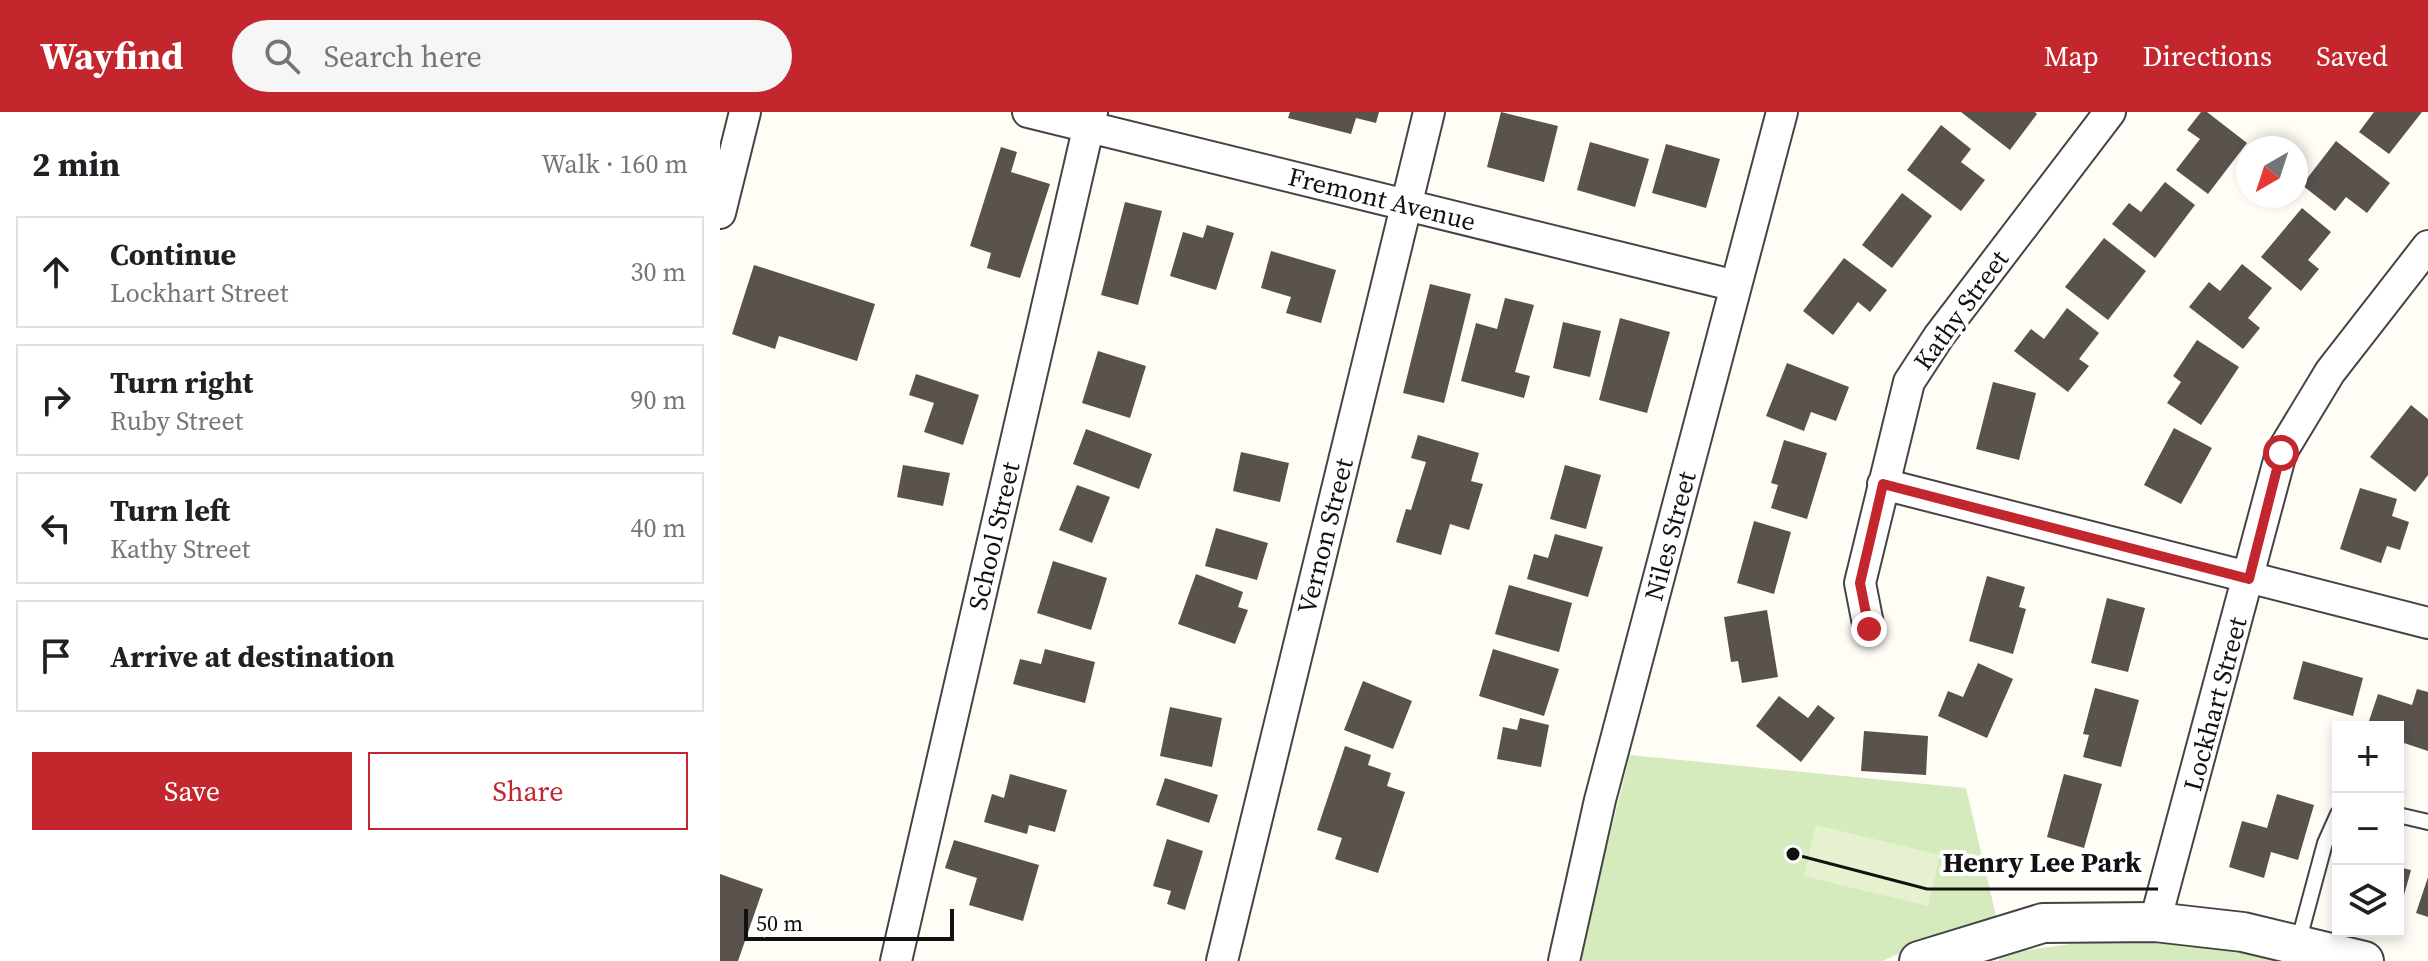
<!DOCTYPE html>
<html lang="en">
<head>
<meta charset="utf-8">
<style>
  :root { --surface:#fff; --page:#f6f6f6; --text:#202124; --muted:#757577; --line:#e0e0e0; --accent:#c4262e }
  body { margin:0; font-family:"Source Serif 4",serif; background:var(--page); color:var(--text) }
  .controls { position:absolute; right:24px; bottom:24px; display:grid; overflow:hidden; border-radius:0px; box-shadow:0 4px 12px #0003 }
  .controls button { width:72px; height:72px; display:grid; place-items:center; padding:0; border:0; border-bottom:2px solid var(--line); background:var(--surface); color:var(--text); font:40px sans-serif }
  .compass { position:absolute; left:1516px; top:24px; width:72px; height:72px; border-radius:50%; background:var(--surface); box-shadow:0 4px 12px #0003; rotate:219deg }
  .scale { position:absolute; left:24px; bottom:20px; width:210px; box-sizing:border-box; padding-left:8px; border:4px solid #111; border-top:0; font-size:22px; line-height:28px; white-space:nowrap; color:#111; -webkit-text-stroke:6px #fff; paint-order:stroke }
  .stop { position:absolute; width:24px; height:24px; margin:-18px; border:6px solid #c4262e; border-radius:50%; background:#fff }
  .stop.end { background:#c4262e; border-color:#fff; box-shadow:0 2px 8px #0008 }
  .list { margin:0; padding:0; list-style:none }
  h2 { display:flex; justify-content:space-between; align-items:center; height:104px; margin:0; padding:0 32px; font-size:34px }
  h2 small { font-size:26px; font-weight:400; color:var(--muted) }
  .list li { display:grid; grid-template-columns:52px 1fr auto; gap:24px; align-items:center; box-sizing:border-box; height:112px; margin:0 16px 16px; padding:0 16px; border:2px solid var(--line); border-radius:0px }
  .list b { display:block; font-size:30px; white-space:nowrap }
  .list p { margin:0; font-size:26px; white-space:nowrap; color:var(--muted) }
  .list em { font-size:26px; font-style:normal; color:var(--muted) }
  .actions { display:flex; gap:16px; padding:24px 32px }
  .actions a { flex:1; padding:18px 0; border:2px solid var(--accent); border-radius:0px; text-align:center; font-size:28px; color:var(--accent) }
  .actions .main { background:var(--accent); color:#fff }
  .icon { flex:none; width:44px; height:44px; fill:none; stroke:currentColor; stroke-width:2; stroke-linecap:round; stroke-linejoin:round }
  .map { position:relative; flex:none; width:1708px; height:849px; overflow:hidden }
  header { display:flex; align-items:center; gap:48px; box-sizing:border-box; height:112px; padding:0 40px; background:var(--accent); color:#fff }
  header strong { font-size:38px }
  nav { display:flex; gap:44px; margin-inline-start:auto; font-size:28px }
  .search { width:560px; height:72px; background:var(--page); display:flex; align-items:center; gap:20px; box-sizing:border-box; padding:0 28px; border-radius:44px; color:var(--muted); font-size:30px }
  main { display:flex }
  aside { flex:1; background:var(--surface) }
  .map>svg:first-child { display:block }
  .green { fill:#d5ebbd }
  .pitch { fill:#e6f2cf }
  .building { fill:#5a524d }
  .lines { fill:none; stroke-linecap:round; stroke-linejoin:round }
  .service-casing { stroke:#444; stroke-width:18 }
  .minor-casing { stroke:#444; stroke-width:34 }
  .tertiary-casing { stroke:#444; stroke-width:42 }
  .service { stroke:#fff; stroke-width:14 }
  .minor { stroke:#fff; stroke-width:30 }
  .tertiary { stroke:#fff; stroke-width:38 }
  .route { stroke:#c4262e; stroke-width:10 }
  .labels { text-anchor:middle; stroke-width:8; stroke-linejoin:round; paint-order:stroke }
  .street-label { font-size:26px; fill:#111; stroke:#fff }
  .leader { fill:none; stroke:#111; stroke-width:3 }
  .callout-dot { fill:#111; stroke:#fff; stroke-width:3 }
  .callout-label { font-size:28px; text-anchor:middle; font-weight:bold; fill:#111; stroke:#fff; stroke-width:8; stroke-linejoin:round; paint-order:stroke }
</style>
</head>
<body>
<header>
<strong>Wayfind</strong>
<div class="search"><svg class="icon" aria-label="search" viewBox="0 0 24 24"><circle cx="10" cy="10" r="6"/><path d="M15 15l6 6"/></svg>Search here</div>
<nav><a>Map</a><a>Directions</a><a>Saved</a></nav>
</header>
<main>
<aside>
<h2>2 min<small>Walk · 160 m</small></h2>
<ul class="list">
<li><svg class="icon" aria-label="ahead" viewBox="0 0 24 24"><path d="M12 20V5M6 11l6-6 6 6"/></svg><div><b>Continue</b><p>Lockhart Street</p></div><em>30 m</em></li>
<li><svg class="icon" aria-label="right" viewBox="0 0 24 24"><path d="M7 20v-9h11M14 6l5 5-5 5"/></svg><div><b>Turn right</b><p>Ruby Street</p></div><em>90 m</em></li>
<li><svg class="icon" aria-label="left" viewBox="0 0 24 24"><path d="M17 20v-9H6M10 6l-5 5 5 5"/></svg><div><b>Turn left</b><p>Kathy Street</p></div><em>40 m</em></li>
<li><svg class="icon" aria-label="arrive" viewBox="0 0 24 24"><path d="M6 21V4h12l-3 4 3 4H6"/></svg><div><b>Arrive at destination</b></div></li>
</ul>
<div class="actions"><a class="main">Save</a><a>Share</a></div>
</aside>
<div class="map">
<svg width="1708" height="849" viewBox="0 0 1708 849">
  <rect width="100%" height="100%" fill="#fffdf5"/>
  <!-- green -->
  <path class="green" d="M 910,643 L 1246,676 L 1277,808 L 1219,823 L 1163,849 L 858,849 Z
    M 1415,830 L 1474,833 L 1572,849 L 1279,849 L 1281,842 L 1351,832 Z"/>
  <!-- pitch -->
  <path class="pitch" d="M 1096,713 L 1220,743 L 1208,794 L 1084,764 Z"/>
  <!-- building -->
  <path class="building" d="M 570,0 L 659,0 L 656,11 L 636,6 L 631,22 L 568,6 Z
    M 781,0 L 838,14 L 824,70 L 767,55 Z
    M 1241,0 L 1315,0 L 1317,2 L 1290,38 Z
    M 1481,0 L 1487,0 L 1527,31 L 1488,82 L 1456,58 L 1480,27 L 1467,18 Z
    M 1654,0 L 1702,0 L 1669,42 L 1639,20 Z
    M 1221,13 L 1251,37 L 1241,50 L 1265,68 L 1241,99 L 1187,58 Z
    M 1616,29 L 1670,71 L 1647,101 L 1626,85 L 1615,99 L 1582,73 Z
    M 870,30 L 929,47 L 915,95 L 857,78 Z
    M 946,32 L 1000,47 L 986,96 L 932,81 Z
    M 281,35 L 297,40 L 291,60 L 330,72 L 300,166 L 267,156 L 271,141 L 250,134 Z
    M 1445,70 L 1475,93 L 1435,146 L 1392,112 L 1409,91 L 1421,100 Z
    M 1182,81 L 1212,104 L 1172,156 L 1142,133 Z
    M 405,90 L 442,99 L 418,193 L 381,183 Z
    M 1582,96 L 1611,120 L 1588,148 L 1599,157 L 1581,179 L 1541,145 Z
    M 487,113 L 514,121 L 496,178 L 450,164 L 463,120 L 483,126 Z
    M 1384,126 L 1426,159 L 1388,208 L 1345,175 Z
    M 551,139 L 616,158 L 601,211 L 566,201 L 571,185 L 541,176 Z
    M 1124,146 L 1167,178 L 1150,200 L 1138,190 L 1113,223 L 1083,199 Z
    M 1522,152 L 1552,176 L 1528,206 L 1540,216 L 1523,237 L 1469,195 L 1489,170 L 1500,179 Z
    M 34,153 L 155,192 L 137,249 L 59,224 L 55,237 L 12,222 Z
    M 710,172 L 751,182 L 724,291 L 683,281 Z
    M 785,186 L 814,193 L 795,260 L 810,264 L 804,286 L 741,269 L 756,211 L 777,217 Z
    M 1347,196 L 1379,221 L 1359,247 L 1369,254 L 1348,280 L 1294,239 L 1311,217 L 1324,227 Z
    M 900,206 L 950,220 L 927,301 L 879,288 Z
    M 843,210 L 881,219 L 870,265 L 833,256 Z
    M 1477,228 L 1519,255 L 1481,313 L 1447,291 L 1461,270 L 1453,264 Z
    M 378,239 L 426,254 L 410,306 L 362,291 Z
    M 1067,251 L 1129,275 L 1116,309 L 1091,300 L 1084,319 L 1046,304 Z
    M 196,262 L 259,283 L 243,333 L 204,320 L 214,291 L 189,283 Z
    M 1273,270 L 1316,281 L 1299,348 L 1256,337 Z
    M 1691,293 L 1708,307 L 1708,363 L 1695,380 L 1650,345 Z
    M 1454,316 L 1492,336 L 1461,392 L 1424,373 Z
    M 366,317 L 432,342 L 419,377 L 353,352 Z
    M 698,323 L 759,341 L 751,369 L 763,372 L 749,418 L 730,412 L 721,443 L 676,430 L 686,397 L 691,398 L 706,350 L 691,346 Z
    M 1064,328 L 1107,341 L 1087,407 L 1051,396 L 1058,373 L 1051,371 Z
    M 521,340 L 569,351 L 560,390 L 513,379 Z
    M 183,353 L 230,361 L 223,394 L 177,385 Z
    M 845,353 L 881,363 L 866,417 L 830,407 Z
    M 357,373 L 390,385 L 372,431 L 339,418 Z
    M 1640,376 L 1677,387 L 1672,404 L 1689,410 L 1680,438 L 1667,434 L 1661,451 L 1620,437 Z
    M 1034,409 L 1071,420 L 1054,482 L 1017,471 Z
    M 496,416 L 548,431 L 537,468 L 485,454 Z
    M 835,422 L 883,435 L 868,485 L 807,467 L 814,442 L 828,446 Z
    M 333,449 L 387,466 L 371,518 L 317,501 Z
    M 476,462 L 523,480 L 518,495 L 528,498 L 515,532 L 458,512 Z
    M 1267,464 L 1305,475 L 1299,495 L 1306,497 L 1293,542 L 1249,529 Z
    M 789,473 L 852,491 L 839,540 L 775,522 Z
    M 1387,486 L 1425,496 L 1408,560 L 1371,551 Z
    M 1047,498 L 1058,565 L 1022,571 L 1018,549 L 1011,550 L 1004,505 Z
    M 325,537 L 375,550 L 365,591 L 293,572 L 300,547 L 321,552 Z
    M 773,537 L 839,557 L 824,604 L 759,584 Z
    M 1583,549 L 1643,566 L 1633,604 L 1573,587 Z
    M 1258,551 L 1293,567 L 1267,626 L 1218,604 L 1228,579 L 1243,585 Z
    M 643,569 L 692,589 L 673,637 L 624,618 Z
    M 1375,576 L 1419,588 L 1401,655 L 1363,645 L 1369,623 L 1363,622 Z
    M 1697,577 L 1708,580 L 1708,639 L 1678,629 L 1678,615 L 1647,615 L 1658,582 L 1692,593 Z
    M 1059,584 L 1088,606 L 1098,593 L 1115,606 L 1081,650 L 1036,614 Z
    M 450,595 L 502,606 L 492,655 L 440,644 Z
    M 800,606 L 829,613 L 821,655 L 777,647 L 783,615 L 797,618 Z
    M 1144,619 L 1208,624 L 1206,663 L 1141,659 Z
    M 625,634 L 651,643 L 648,653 L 671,661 L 667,674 L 685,680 L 658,761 L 615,747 L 622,726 L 597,718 Z
    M 290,662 L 347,678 L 335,720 L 309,713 L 307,722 L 264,710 L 272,682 L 284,686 Z
    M 1344,662 L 1382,672 L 1364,736 L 1327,725 Z
    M 445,666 L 498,683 L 489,711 L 436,693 Z
    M 1557,682 L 1594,693 L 1578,748 L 1551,740 L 1544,766 L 1509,755 L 1522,709 L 1547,716 Z
    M 447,727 L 483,739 L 465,798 L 447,792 L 451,779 L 433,774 Z
    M 234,728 L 319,753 L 303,809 L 249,793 L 257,766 L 225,756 Z
    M 1678,755 L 1691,758 L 1679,801 L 1678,801 Z
    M 0,762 L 43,777 L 18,849 L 0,849 Z
    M 1708,765 L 1708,805 L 1696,801 Z"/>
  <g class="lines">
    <defs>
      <path id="service" d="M 1678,703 L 1708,710
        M 1578,831 L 1605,731 L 1618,702"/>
      <path id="minor" d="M 308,0 L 1016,174
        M 0,101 L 25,0
        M 1163,372 L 1708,511
        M 1149,517 L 1140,471 L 1189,270 L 1219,224 L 1390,0
        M 1435,810 L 1561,341 L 1610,260 L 1708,134
        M 176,849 L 372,0
        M 502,849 L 709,0
        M 844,849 L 880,688 L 1062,0"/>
      <path id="tertiary" d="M 1199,849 L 1323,811 L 1435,810 L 1523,820 L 1644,849"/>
    </defs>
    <!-- service casing -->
    <use href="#service" class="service-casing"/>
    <!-- minor casing -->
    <use href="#minor" class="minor-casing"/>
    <!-- tertiary casing -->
    <use href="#tertiary" class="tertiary-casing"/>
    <!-- service -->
    <use href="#service" class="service"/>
    <!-- minor -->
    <use href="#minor" class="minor"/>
    <!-- tertiary -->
    <use href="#tertiary" class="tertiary"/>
  </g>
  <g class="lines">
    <!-- route -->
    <path class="route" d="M 1149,517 L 1140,471 L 1163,372 L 1529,467 L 1561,341"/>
  </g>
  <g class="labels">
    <!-- street labels -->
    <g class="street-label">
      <text transform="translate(662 87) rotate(14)" y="9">Fremont Avenue</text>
      <text transform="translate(1241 198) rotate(-54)" y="9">Kathy Street</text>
      <text transform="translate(274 424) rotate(-77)" y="9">School Street</text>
      <text transform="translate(605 424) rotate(-76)" y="9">Vernon Street</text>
      <text transform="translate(950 424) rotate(-75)" y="9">Niles Street</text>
      <text transform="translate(1495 592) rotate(-75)" y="9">Lockhart Street</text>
    </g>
  </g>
  <!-- callouts -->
  <path class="leader" d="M1073 742L1207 777H1438"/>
  <circle class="callout-dot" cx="1073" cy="742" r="8"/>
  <g class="callout-label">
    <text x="1322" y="760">Henry Lee Park</text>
  </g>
</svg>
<div class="controls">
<button>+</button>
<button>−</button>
<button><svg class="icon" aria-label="layers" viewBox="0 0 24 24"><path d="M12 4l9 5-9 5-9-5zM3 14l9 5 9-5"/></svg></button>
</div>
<svg class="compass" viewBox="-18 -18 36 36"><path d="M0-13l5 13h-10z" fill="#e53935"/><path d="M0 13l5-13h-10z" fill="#757577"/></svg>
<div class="scale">50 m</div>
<div class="stop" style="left:1561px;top:341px"></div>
<div class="stop end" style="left:1149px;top:517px"></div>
</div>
</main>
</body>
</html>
